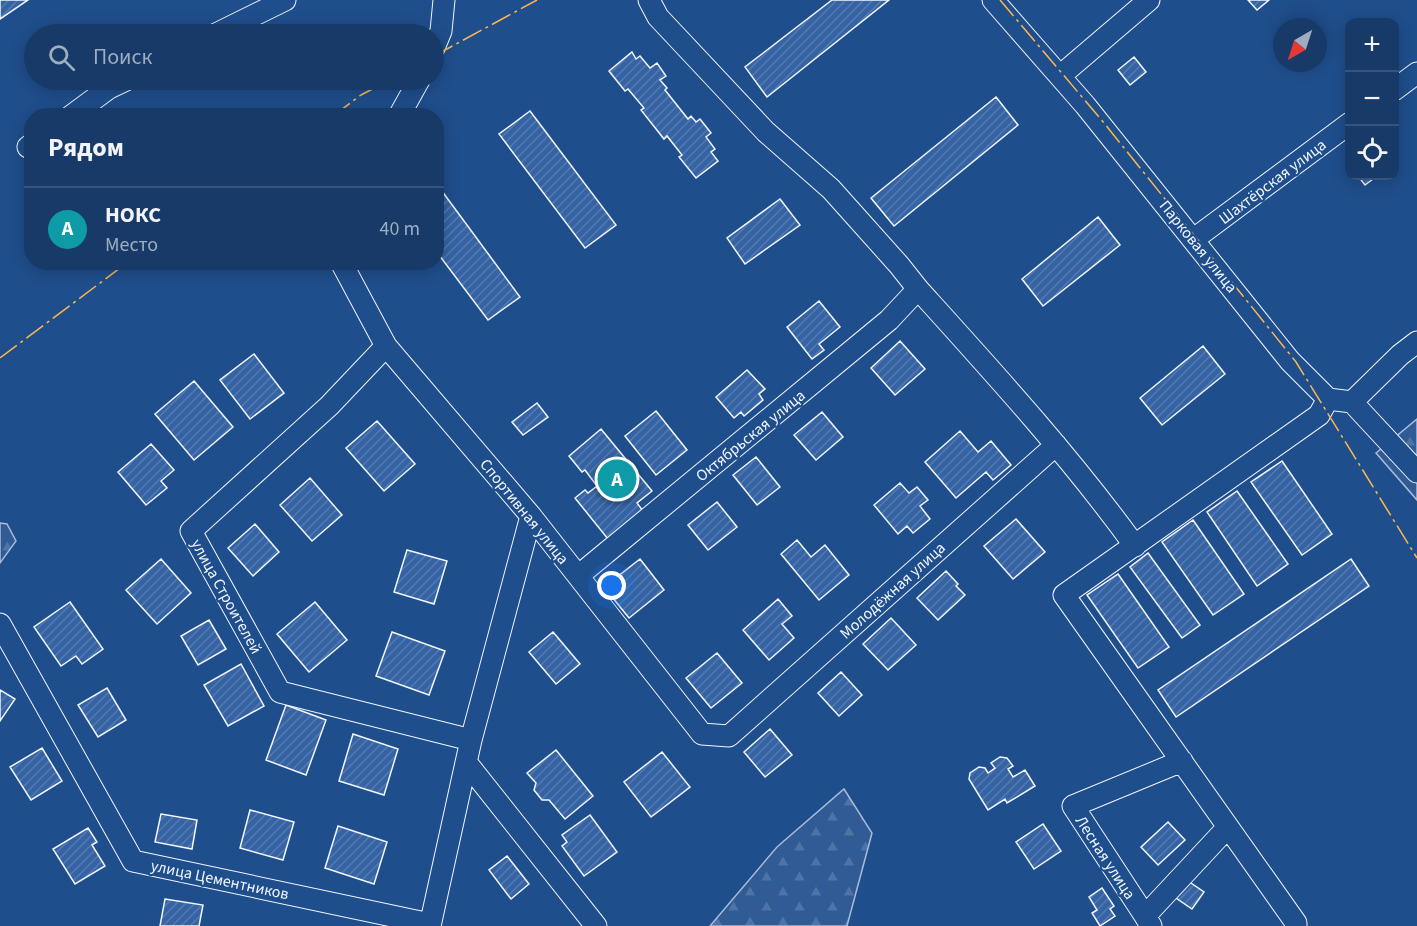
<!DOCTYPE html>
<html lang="ru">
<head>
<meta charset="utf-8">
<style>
  :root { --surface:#173a69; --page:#244571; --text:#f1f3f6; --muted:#9eadc0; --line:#36547d; --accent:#ffb74d }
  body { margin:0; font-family:"Source Sans 3",sans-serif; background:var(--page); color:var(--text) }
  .controls { position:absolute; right:18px; top:18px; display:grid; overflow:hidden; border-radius:12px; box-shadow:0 3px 15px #0003 }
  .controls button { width:54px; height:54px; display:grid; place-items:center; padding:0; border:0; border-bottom:2px solid var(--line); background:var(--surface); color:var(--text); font:30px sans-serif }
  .compass { position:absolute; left:1273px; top:18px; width:54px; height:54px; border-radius:50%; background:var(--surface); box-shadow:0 3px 15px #0003; rotate:219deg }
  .you { position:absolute; left:612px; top:586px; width:21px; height:21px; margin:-15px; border:4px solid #fff; border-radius:50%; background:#1a73e8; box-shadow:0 0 0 9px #1a73e833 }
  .badge { display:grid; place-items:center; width:39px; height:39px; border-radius:50%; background:var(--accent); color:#fff; font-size:20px; font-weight:700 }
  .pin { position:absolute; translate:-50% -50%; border:3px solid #fff; box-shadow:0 2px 6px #0006 }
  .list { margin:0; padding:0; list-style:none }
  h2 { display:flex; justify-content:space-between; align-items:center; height:78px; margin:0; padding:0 24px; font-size:26px }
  h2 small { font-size:20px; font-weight:400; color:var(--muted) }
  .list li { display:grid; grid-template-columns:39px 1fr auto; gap:18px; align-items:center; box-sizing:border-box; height:84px; padding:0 24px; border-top:2px solid var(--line) }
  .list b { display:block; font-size:22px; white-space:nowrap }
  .list p { margin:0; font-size:20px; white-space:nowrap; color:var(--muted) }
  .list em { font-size:20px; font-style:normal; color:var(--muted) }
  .icon { flex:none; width:33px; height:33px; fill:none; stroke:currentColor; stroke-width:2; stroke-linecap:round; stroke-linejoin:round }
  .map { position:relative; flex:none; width:1417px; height:926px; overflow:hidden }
  .search { position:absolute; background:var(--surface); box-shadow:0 3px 15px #0003; left:24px; top:24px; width:420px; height:66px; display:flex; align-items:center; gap:15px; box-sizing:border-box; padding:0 21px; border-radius:33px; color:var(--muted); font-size:22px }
  .panel { position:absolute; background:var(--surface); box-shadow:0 3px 15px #0003; left:24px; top:108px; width:420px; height:162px; border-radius:24px }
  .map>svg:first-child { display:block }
  .forest { fill:url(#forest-firs); stroke:#a8bbd7; stroke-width:1.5 }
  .building { fill:url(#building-hatch); stroke:#f2f6ff; stroke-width:1.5 }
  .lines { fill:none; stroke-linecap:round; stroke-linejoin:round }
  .minor-casing { stroke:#f2f6ff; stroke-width:23 }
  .minor { stroke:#1f4e8c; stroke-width:21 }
  .power { stroke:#ffb74d; stroke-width:1.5; stroke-dasharray:21 4.5 3 4.5; stroke-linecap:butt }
  .labels { text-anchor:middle; stroke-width:4.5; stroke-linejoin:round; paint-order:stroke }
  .street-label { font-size:16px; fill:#f2f6ff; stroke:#1f4e8c }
</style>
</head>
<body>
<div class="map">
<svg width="1417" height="926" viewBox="0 0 1417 926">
  <defs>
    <pattern id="forest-firs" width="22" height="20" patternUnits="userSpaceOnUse" patternTransform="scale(1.5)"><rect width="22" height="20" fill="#305b95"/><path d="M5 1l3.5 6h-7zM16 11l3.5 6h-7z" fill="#4e73a5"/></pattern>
    <pattern id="building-hatch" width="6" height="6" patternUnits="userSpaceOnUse" patternTransform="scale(1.5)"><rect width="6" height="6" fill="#3563a3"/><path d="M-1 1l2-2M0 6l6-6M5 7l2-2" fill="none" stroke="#537ab1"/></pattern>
  </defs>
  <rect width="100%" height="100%" fill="#1f4e8c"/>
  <!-- forest -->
  <path class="forest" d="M 1417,419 L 1417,500 L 1376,453 Z
    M 0,523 L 7,524 L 16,541 L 0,563 Z
    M 844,789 L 872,833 L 847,926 L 710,926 L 777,847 Z"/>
  <!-- building -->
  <path class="building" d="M 0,0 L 28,0 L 0,19 Z
    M 832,0 L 889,0 L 767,97 L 745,67 Z
    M 1248,0 L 1269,0 L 1257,10 Z
    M 632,52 L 636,59 L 640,56 L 650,68 L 657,63 L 666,76 L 660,80 L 667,88 L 665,90 L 688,119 L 691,116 L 696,122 L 700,119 L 711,133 L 706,137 L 715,149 L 711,152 L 718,161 L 696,178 L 679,157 L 682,155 L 667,136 L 664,139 L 641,110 L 644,108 L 628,89 L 625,91 L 609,71 Z
    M 1134,57 L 1146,72 L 1130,85 L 1118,70 Z
    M 996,97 L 1018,125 L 894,226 L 871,198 Z
    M 530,111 L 616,225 L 585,248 L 499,134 Z
    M 1358,176 L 1377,176 L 1365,185 Z
    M 436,183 L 520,297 L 488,320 L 436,251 Z
    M 780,199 L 800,225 L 745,264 L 727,238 Z
    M 1098,217 L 1120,245 L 1043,306 L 1022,279 Z
    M 819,301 L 840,327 L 819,344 L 824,350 L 812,359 L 787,327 Z
    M 900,341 L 925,369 L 895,395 L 871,368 Z
    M 1203,346 L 1225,374 L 1162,425 L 1140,398 Z
    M 254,354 L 284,393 L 250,419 L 220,380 Z
    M 747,370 L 765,389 L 759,394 L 763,400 L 744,416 L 741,412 L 734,418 L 716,397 Z
    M 194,381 L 233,427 L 194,460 L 155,414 Z
    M 537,403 L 548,417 L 523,435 L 512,422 Z
    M 656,411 L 687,450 L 656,475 L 625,436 Z
    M 822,412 L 843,437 L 816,460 L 794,435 Z
    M 377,421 L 415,464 L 384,491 L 346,448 Z
    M 601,429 L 652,491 L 637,503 L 643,511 L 608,539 L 575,498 L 585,490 L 588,493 L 597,486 L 585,470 L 582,472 L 569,456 Z
    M 960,431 L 978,452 L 991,441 L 1011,465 L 993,480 L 986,472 L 956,498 L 925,462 Z
    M 151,444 L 174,470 L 161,481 L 167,488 L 146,505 L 118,472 Z
    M 756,457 L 780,487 L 757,505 L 733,475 Z
    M 1282,461 L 1332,534 L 1302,555 L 1251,482 Z
    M 310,478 L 342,515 L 312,541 L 280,505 Z
    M 900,483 L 909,493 L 917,487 L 928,500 L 920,506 L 930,519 L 913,533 L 907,526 L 898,534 L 874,505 Z
    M 1237,491 L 1288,564 L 1257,586 L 1207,512 Z
    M 717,502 L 737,527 L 708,550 L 688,525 Z
    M 1016,519 L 1045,552 L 1013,579 L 984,546 Z
    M 1193,520 L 1244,594 L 1213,615 L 1162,542 Z
    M 255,524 L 279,552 L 253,576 L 228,548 Z
    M 797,540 L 811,557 L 825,545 L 849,575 L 819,600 L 781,554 Z
    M 407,550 L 447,561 L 434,604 L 394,592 Z
    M 1148,553 L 1200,625 L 1182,638 L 1130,567 Z
    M 161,559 L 191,593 L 157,624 L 126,590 Z
    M 640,559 L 664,590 L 629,618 L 604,587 Z
    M 1351,559 L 1369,586 L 1176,717 L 1158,690 Z
    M 946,571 L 958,584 L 956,586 L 965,595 L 938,620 L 917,598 Z
    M 1118,574 L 1169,647 L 1138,668 L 1087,595 Z
    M 778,599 L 792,616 L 782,624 L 794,638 L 769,660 L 743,630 Z
    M 70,602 L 103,649 L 82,664 L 76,656 L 61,666 L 34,627 Z
    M 315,602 L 347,640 L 309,672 L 277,634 Z
    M 891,618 L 916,645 L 888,670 L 863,644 Z
    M 209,620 L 226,649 L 198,665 L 181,636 Z
    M 392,632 L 445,651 L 429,695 L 376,676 Z
    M 553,632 L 580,664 L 556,684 L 529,652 Z
    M 717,653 L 742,683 L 711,708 L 686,678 Z
    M 241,664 L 264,706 L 228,726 L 204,685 Z
    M 841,672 L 862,695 L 839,716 L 818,693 Z
    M 107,688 L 126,720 L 98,737 L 78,705 Z
    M 0,690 L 15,699 L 0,721 Z
    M 286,705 L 326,720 L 306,775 L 266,760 Z
    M 770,729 L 792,755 L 765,777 L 744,752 Z
    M 353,734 L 398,749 L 384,795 L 339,781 Z
    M 42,748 L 62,781 L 31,800 L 10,767 Z
    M 556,750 L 593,796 L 565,819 L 549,800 L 542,800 L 534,790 L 536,783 L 527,773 Z
    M 662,752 L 690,787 L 651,817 L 624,782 Z
    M 1000,757 L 1007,758 L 1013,766 L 1008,769 L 1013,777 L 1025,770 L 1035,786 L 1007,803 L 1005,799 L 988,810 L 969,779 L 970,773 L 979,767 L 985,768 L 988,773 L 995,768 L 991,763 Z
    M 250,810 L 294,822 L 283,860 L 240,848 Z
    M 161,814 L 197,820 L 192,849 L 155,842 Z
    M 590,815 L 617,852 L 584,876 L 562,846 L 567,842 L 562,835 Z
    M 1168,822 L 1185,840 L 1158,865 L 1141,847 Z
    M 1043,824 L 1061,851 L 1034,869 L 1016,842 Z
    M 338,826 L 387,842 L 374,884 L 325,868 Z
    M 88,828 L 97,842 L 92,845 L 105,866 L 75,884 L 53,849 Z
    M 507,856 L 529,884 L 511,899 L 489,870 Z
    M 1188,881 L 1204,892 L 1192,909 L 1176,898 Z
    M 1102,888 L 1114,906 L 1110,909 L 1115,916 L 1100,926 L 1092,913 L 1097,910 L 1089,897 Z
    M 165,899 L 203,905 L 199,926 L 160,926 Z"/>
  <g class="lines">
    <defs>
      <path id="minor" d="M 649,0 L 658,17 L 766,132 L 831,189 L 899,265 L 918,289 C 993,372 1069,455 1135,546
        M 993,0 L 1085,105 L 1290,361 L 1328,399 L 1352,402 L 1417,472
        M 216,34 L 285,0
        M 434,48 L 441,31 L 444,0
        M 1060,76 L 1149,0
        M 1394,90 L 1417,73
        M 71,116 L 109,88 L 126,80
        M 399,116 L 419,80
        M 28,147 L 32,144
        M 1194,239 L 1350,123
        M 341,262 L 386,346 L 531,516 L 702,734 L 729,736 L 1056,445
        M 386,346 L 329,406 L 191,531 L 280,692 L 471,740
        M 1352,402 L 1400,355 L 1417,342
        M 578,576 L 889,320 L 918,289
        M 0,624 L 133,861 L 430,924
        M 466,762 L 596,926
        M 1145,916 L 1073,806 L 1182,761
        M 430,926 L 471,740 L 531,516
        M 1151,926 L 1145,916 L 1228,827
        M 1296,926 L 1296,923 L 1064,595 L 1319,415 L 1328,399"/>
    </defs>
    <!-- minor casing -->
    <use href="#minor" class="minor-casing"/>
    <!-- minor -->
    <use href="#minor" class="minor"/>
    <!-- power -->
    <path class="power" d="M 1000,0 L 1104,123 L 1296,362 L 1417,558
      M 434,56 L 537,0
      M 333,116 L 361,95 L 390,80
      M 0,358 L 128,262"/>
  </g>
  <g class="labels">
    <!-- street labels -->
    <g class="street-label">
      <text transform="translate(1272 181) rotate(-37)" y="6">Шахтёрская улица</text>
      <text transform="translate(1199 246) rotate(51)" y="6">Парковая улица</text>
      <text transform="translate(750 435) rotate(-39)" y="6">Октябрьская улица</text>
      <text transform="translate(525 511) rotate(51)" y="6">Спортивная улица</text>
      <text transform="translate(892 590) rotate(-42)" y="6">Молодёжная улица</text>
      <text transform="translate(227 596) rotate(61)" y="6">улица Строителей</text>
      <text transform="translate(1106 857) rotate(57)" y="6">Лесная улица</text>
      <text transform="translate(220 879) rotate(12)" y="6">улица Цементников</text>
    </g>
  </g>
</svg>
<div class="controls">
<button>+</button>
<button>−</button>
<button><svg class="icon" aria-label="locate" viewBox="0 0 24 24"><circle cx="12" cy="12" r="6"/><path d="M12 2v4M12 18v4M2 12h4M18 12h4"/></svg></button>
</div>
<svg class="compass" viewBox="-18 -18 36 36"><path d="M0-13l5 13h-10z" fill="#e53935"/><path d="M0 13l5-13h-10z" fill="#9eadc0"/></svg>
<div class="you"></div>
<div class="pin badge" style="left:617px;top:479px;background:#0f9aa8">A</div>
<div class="search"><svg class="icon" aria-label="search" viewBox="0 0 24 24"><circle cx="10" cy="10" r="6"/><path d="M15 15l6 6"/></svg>Поиск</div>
<section class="panel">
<h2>Рядом<small></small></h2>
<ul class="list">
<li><span class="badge" style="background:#0f9aa8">A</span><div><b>НОКС</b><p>Место</p></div><em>40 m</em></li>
</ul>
</section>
</div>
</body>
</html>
